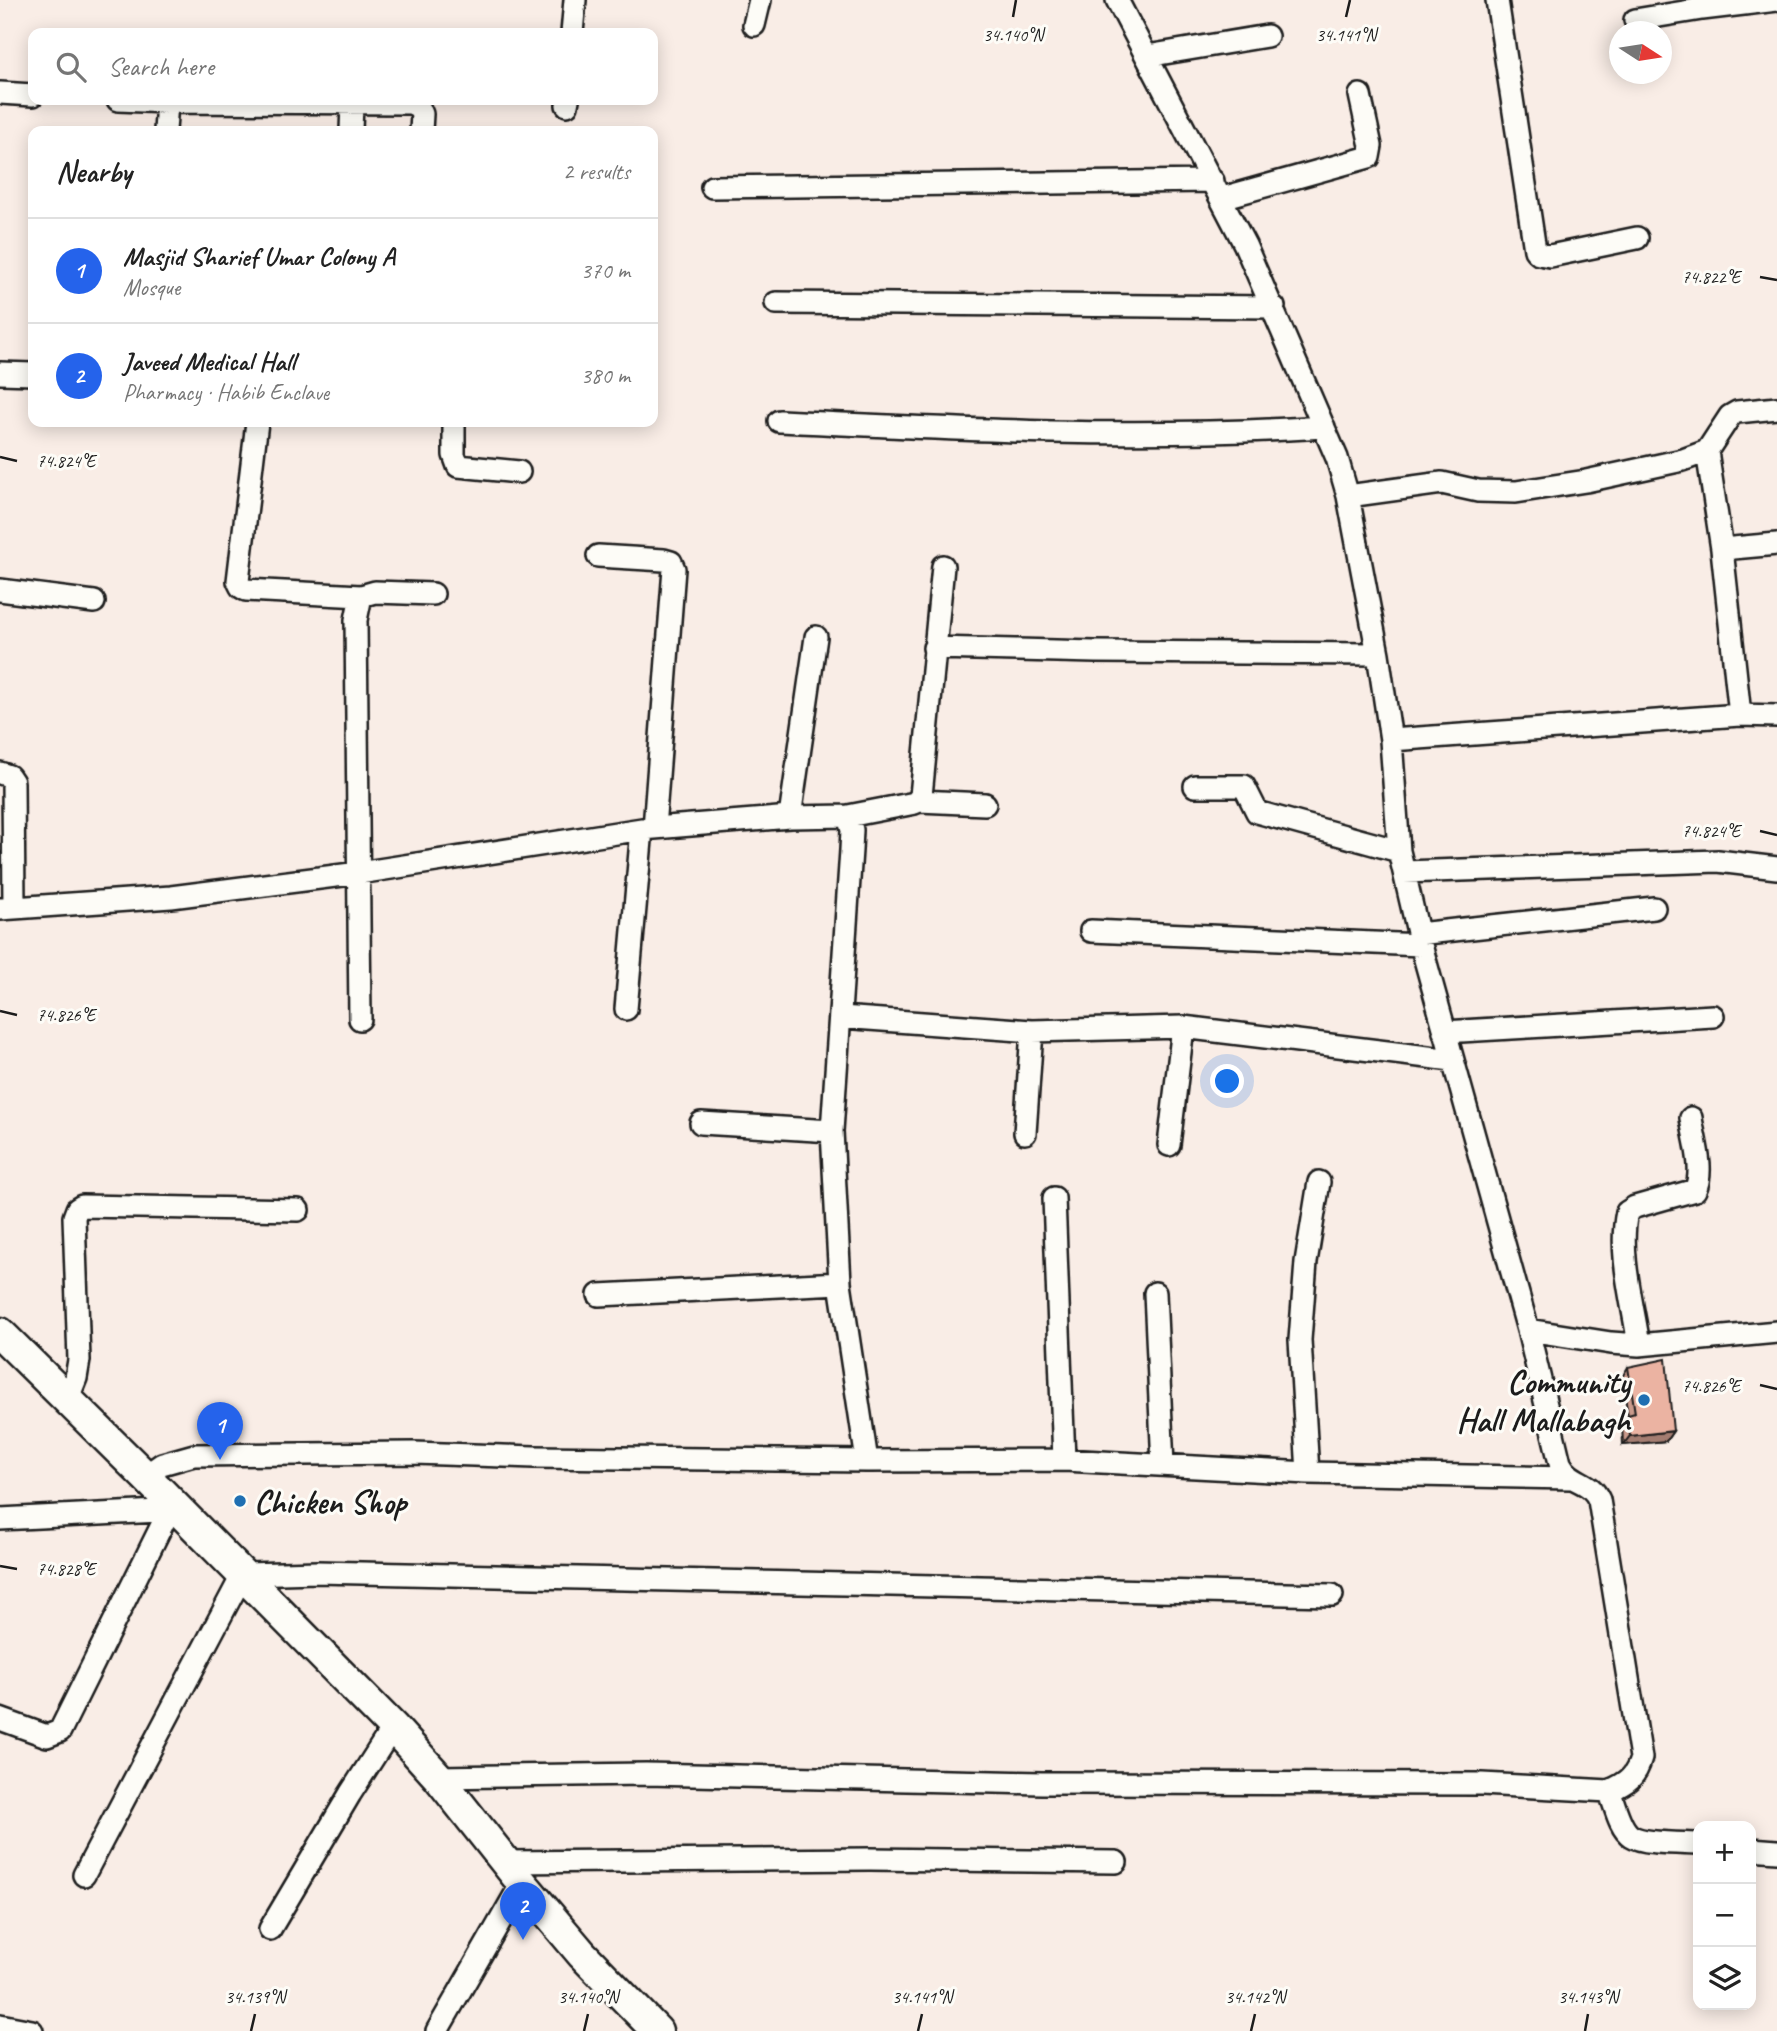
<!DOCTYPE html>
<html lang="en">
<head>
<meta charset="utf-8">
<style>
  :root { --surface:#fff; --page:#f2f2f2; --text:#222; --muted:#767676; --line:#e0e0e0; --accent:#2563eb }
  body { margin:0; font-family:Caveat,sans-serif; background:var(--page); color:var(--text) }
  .controls { position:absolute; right:21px; bottom:21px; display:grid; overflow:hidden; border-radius:14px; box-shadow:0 4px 18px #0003 }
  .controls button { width:63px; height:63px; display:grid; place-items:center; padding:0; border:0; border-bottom:2px solid var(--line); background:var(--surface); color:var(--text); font:35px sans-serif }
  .compass { position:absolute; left:1609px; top:21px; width:63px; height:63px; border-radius:50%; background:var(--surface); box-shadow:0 4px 18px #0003; rotate:102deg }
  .you { position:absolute; left:1228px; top:1082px; width:24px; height:24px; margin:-18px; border:5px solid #fff; border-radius:50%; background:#1a73e8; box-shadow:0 0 0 10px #1a73e833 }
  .badge { display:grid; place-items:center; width:46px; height:46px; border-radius:50%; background:var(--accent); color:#fff; font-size:23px; font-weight:700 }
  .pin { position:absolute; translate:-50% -58px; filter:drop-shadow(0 2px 4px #0008) }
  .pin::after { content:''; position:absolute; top:37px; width:24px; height:21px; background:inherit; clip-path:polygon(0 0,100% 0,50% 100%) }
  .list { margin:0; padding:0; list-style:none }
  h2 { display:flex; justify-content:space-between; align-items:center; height:91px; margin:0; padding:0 28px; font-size:30px }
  h2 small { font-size:23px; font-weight:400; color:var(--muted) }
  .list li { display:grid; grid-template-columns:46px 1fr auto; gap:21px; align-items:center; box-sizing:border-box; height:105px; padding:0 28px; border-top:2px solid var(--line) }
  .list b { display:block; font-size:26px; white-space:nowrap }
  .list p { margin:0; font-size:23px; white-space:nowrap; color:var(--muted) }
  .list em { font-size:23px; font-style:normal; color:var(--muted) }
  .icon { flex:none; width:38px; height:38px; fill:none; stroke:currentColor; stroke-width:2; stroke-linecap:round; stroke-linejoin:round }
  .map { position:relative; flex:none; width:1777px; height:2031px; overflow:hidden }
  .search { position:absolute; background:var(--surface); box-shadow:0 4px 18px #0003; left:28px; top:28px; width:630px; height:77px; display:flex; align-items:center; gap:18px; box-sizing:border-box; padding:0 24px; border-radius:14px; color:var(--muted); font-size:26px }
  .panel { position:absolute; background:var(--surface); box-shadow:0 4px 18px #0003; left:28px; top:126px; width:630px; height:301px; border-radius:14px }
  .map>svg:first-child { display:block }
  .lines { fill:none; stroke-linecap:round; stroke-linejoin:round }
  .street-casing { stroke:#1c1c1c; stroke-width:26 }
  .secondary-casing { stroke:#1c1c1c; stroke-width:35 }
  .street { stroke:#fdfcf7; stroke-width:21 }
  .secondary { stroke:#fdfcf7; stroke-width:30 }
  .wall { fill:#ca9a8b; stroke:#1c1c1c; stroke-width:2 }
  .shaded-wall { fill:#a47d71; stroke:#1c1c1c; stroke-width:2 }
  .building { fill:#ebb3a2; stroke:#1c1c1c; stroke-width:2 }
  .ticks { fill:none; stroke:#1c1c1c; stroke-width:2.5 }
  .poi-dot { fill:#1f6fb2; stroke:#fdfcf7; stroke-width:2.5 }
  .labels { text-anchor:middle; stroke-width:6; stroke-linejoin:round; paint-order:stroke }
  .poi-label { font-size:33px; font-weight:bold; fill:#1c1c1c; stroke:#fdfcf7; text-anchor:end }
  .ticks-label { font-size:18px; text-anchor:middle; fill:#1c1c1c; stroke:#fdfcf7; stroke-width:6; stroke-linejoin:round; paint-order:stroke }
</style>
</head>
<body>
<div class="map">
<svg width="1777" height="2031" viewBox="0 0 1777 2031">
  <rect width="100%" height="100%" fill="#f9ede6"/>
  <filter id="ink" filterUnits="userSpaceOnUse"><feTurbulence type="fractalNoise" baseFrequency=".0143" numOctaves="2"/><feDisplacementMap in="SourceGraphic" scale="14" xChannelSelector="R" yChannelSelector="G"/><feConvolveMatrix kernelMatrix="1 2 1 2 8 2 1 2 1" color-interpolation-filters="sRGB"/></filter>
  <g filter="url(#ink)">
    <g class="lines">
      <defs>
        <path id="street" d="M 1497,0 L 1535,250 L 1539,254 L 1550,256 L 1637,238
          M 1635,20 L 1702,9 L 1777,0
          M 754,25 L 760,0
          M 572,33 L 575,0
          M 1147,56 L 1267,36
          M 0,93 L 33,95
          M 118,100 L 167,102 L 411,103 L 419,107 L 422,114 L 421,131
          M 567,105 L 568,100
          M 165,131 L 167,102
          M 351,131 L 352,103
          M 712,187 L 1213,181
          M 1222,198 L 1369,157 L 1371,146 L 1360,95
          M 776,303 L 1274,307
          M 0,373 L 33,374
          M 779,421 C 961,430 1142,439 1324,427
          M 257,422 L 238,581 L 241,587 L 246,590 L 361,596
          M 454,422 L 454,455 L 458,466 L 519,472
          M 1707,451 L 1722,549 L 1740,715
          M 1348,496 L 1442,483 L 1478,491 L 1516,492 L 1586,481 L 1683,460 L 1707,451 L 1730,416 L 1737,412 L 1777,408
          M 1722,549 L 1777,544
          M 598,556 L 664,560 L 671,562 L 674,569 L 654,828
          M 0,590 L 94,602
          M 934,648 L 1095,652 L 1378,654
          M 1391,740 L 1740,715 L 1777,716
          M 0,773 L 9,776 L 13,782 L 14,907
          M 1195,786 L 1244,786 L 1257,812 L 1399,851
          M 919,801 L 985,804
          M 848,816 L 852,830 L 851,850 L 832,1131 L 840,1283 L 867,1461
          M 790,817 L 816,637
          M 1404,872 L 1718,861 L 1777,868
          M 0,909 L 171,897 L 359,873 L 642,829 L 790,817 L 848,816 L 915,803 L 921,796 L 943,566
          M 1091,931 L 1421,945
          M 1418,934 L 1654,908
          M 626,1009 L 642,829
          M 841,1017 L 1032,1031 L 1183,1027 L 1452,1060
          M 360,1019 L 356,620 L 361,596 L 375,592 L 433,594
          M 1444,1032 L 1713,1016
          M 701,1123 L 832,1131
          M 1025,1133 L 1032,1031
          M 1169,1145 L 1183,1027
          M 1054,1198 L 1064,1460
          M 1155,1293 L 1163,1465
          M 599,1295 L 840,1283
          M 1528,1330 L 1611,1343 L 1639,1345 L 1777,1332
          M 1639,1345 C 1633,1304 1618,1252 1627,1212 L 1635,1207 L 1695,1190 C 1705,1171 1694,1139 1691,1118
          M 68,1398 L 76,1378 L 79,1360 L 74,1217 L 77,1209 L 82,1206 L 298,1210
          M 1308,1473 L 1300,1340 L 1306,1262 L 1319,1182
          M 145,1476 L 162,1464 L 194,1455 L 414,1453 L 534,1457 L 867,1461 L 1064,1460 L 1308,1473 L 1571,1478
          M 0,1519 L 179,1510
          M 0,1719 L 47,1736 L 60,1731 L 169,1511
          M 438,1777 L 646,1774 L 1042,1783 L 1482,1784 L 1609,1791 C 1627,1783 1636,1777 1641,1758 L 1599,1500 C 1590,1479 1571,1485 1560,1463 L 1528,1330 L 1421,945 L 1404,872 L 1399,851 L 1391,740 L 1378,654 L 1348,496 L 1337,458 L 1245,245 L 1117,0
          M 1609,1791 C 1615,1804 1619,1828 1631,1836 C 1643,1844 1683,1843 1698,1844
          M 1751,1849 L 1777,1851
          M 506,1862 L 870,1859 L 1116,1862
          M 84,1875 L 243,1574 L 317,1572 L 1332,1595
          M 270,1929 L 350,1794 L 393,1727
          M 0,2025 L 32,2031
          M 437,2031 L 522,1883"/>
        <path id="secondary" d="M 0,1333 L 145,1476 L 393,1727 L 438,1777 L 522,1883 L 582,1954 L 657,2031"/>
      </defs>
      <!-- street casing -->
      <use href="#street" class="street-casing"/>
      <!-- secondary casing -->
      <use href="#secondary" class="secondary-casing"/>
      <!-- street -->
      <use href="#street" class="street"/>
      <!-- secondary -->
      <use href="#secondary" class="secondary"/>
    </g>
    <!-- wall -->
    <path class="wall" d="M 1628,1367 L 1673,1431 L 1666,1441 L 1623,1445 L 1622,1424 L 1628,1416 L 1622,1377 Z"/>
    <!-- shaded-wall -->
    <path class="shaded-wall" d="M 1673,1431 L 1666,1441 L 1623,1445 L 1630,1436 Z"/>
    <!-- building -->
    <path class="building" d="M 1666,1359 L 1673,1431 L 1630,1436 L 1628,1415 L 1635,1413 L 1628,1367 Z"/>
  </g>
  <!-- ticks -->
  <path class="ticks" d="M 1013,17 L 1016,0M 1346,17 L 1350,0M 1760,277 L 1777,280M 0,457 L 17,461M 1760,831 L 1777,835M 0,1011 L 17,1015M 1760,1385 L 1777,1389M 0,1566 L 17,1569M 251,2031 L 255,2014M 584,2031 L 588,2014M 918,2031 L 922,2014M 1251,2031 L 1255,2014M 1585,2031 L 1588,2014"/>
  <!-- markers -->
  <g class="poi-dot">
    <circle cx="1644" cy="1400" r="7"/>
    <circle cx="240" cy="1501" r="7"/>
  </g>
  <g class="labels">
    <!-- poi labels -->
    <g class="poi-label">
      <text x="1630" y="1393">Community<tspan x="1630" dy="38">Hall Mallabagh</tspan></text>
      <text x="254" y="1513" text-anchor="start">Chicken Shop</text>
    </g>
  </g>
  <g class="ticks-label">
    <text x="1013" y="41">34.140°N</text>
    <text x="1346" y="41">34.141°N</text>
    <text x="1711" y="283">74.822°E</text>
    <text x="66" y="467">74.824°E</text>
    <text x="1711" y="837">74.824°E</text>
    <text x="66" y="1021">74.826°E</text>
    <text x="1711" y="1392">74.826°E</text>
    <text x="66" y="1575">74.828°E</text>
    <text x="255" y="2003">34.139°N</text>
    <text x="588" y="2003">34.140°N</text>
    <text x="922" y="2003">34.141°N</text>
    <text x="1255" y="2003">34.142°N</text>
    <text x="1588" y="2003">34.143°N</text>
  </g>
</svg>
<div class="controls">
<button>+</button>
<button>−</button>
<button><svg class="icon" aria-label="layers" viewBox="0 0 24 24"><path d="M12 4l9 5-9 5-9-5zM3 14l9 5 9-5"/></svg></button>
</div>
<svg class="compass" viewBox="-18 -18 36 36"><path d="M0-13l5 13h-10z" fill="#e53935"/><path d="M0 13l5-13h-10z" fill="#767676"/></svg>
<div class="you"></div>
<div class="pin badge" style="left:220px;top:1460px">1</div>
<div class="pin badge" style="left:523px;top:1940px">2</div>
<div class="search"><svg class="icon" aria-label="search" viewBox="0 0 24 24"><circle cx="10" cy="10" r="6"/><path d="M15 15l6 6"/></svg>Search here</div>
<section class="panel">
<h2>Nearby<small>2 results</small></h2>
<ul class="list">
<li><span class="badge">1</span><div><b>Masjid Sharief Umar Colony A</b><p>Mosque</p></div><em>370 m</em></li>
<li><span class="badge">2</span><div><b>Javeed Medical Hall</b><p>Pharmacy · Habib Enclave</p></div><em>380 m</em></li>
</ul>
</section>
</div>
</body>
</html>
